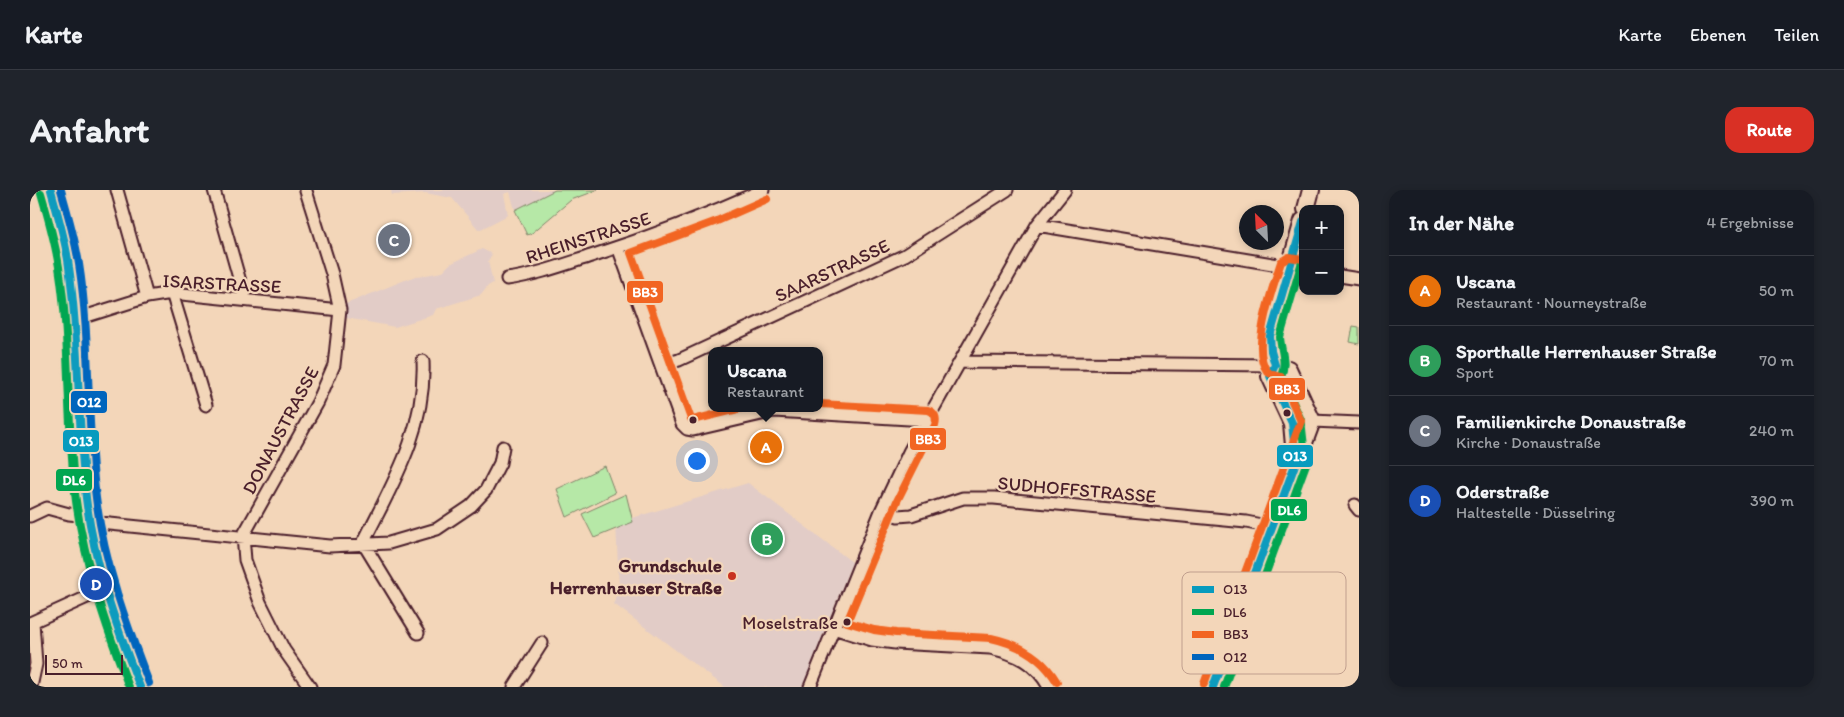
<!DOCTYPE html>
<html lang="de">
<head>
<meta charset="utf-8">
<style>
  :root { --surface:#171b24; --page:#20242c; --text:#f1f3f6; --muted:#9ea1a6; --line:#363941; --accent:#d93025 }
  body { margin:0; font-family:Itim,sans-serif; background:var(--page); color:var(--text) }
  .controls { position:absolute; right:15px; top:15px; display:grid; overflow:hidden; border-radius:10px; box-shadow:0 2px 8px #0003 }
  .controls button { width:45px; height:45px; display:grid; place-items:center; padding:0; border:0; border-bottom:1px solid var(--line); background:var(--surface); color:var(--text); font:25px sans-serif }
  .compass { position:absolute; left:1209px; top:15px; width:45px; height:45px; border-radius:50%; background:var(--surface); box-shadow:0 2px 8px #0003; rotate:336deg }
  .scale { position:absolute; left:15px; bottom:12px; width:78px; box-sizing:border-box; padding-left:5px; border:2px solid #4a1f2b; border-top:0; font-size:14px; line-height:18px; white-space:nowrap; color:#4a1f2b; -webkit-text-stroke:4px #f3d6b9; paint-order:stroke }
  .you { position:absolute; left:666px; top:270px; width:18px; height:18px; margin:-12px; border:4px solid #fff; border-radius:50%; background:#1a73e8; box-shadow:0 0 0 8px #1a73e833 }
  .badge { display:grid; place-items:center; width:32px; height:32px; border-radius:50%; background:var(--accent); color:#fff; font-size:16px; font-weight:700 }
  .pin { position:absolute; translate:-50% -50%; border:2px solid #fff; box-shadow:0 1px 5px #0006 }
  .popup { position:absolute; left:678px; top:157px; width:115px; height:65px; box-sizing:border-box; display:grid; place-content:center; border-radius:10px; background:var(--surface); filter:drop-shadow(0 1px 4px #0005); font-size:16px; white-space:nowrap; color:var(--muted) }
  .popup b { font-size:19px; color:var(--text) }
  .popup::after { content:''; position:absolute; left:50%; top:100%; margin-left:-10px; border:10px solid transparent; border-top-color:var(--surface) }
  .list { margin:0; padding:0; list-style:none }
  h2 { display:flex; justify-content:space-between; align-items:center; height:65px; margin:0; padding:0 20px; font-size:21px }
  h2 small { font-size:16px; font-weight:400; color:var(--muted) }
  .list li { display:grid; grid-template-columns:32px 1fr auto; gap:15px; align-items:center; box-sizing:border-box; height:70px; padding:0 20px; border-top:1px solid var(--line) }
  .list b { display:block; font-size:19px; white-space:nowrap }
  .list p { margin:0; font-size:16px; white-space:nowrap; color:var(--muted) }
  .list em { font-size:16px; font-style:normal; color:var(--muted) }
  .map { position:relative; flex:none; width:1329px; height:497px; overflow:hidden; border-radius:15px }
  header { display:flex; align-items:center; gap:30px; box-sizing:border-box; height:70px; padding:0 25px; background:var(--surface); border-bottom:1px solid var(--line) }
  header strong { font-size:24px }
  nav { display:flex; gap:28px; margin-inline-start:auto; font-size:18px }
  .intro { display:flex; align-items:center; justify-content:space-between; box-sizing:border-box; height:120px; padding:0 30px }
  h1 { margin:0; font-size:35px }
  .button { padding:12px 22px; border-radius:15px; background:var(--accent); color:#fff; font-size:18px; font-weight:700 }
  main { display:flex; gap:30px; padding:0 30px }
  aside { flex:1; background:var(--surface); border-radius:15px; box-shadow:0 2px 8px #0003 }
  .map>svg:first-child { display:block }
  .built { fill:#e2ccc7 }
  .green { fill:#b6e8a7; stroke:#808469 }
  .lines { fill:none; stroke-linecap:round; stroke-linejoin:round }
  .street-casing { stroke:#4a1f2b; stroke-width:15 }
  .secondary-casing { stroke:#4a1f2b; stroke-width:20 }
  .street { stroke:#f3d6b9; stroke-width:11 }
  .secondary { stroke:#f3d6b9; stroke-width:16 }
  .bus-1-casing { stroke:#f3d6b9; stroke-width:11 }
  .bus-2-casing { stroke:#f3d6b9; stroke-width:11 }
  .bus-3-casing { stroke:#f3d6b9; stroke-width:11 }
  .bus-4-casing { stroke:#f3d6b9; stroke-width:11 }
  .bus-1 { stroke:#079bbe; stroke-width:8 }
  .bus-2 { stroke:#00a651; stroke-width:8 }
  .bus-3 { stroke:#f26522; stroke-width:8 }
  .bus-4 { stroke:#0065bd; stroke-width:8 }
  .bus-dot { fill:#4a1f2b; stroke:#f3d6b9; stroke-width:2 }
  .poi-dot { fill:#c8321e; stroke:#f3d6b9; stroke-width:2 }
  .labels { text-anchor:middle; stroke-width:4.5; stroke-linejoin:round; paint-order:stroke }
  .bus-label { font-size:18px; fill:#4a1f2b; stroke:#f3d6b9; text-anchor:end }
  .street-label { font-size:19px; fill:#4a1f2b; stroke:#f3d6b9 }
  .poi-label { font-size:19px; font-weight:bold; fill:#4a1f2b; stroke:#f3d6b9; text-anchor:end }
  .key { fill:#f3d6b9; stroke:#c09f8e; stroke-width:1 }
  .key-label { font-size:14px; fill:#4a1f2b }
  .line-badge { stroke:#f3d6b9; stroke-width:2 }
  .badge-label { font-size:14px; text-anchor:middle; font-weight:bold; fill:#fff }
</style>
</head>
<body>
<header>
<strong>Karte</strong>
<nav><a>Karte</a><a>Ebenen</a><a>Teilen</a></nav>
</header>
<div class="intro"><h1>Anfahrt</h1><a class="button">Route</a></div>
<main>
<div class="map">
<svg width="1329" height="497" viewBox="0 0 1329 497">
  <rect width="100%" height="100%" fill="#f3d6b9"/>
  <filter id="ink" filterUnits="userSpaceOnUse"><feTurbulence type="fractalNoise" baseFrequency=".02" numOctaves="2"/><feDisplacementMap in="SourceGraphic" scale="10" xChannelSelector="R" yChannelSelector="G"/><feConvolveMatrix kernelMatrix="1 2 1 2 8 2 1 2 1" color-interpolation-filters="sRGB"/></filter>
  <g filter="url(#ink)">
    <!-- built -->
    <path class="built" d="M 361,0 L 525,0 L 485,20 L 480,2 L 474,4 L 478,25 L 449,40 L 422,8 L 395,3 L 362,5 Z
      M 452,59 L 462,64 L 458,71 L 463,93 L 458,96 L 451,105 L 406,119 L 403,125 L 365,137 L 316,128 L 316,114 L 380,88 L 412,82 L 420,74 Z
      M 718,293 L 822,372 L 772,497 L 695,497 L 584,414 L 589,399 L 586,333 Z"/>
    <!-- green -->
    <path class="green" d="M 525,0 L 568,0 L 541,10 L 502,43 L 497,45 L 485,20 Z
      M 1323,136 L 1329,137 L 1329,154 L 1320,152 Z
      M 575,276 L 585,303 L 537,327 L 527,299 Z
      M 596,304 L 603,332 L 564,348 L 552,324 Z"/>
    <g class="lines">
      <defs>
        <path id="street" d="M 87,0 L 117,107
          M 184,0 L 215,109
          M 276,1 L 302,84 L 310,120 L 304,175 L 288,212 L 213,346 L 215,370 L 230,412 L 254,460 L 280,497
          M 1007,35 L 1273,79
          M 588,57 L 652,234 L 657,239 L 663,240 L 744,221 L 896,230
          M 1310,86 L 1329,89
          M 477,89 C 506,85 533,75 561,66 C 620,47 677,25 733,0
          M 142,103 L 176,215
          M 44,130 L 117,107 L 142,103 L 310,120
          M 931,172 L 1245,175
          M 632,175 L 649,170 L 875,65 L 977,0
          M 1262,233 L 1282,231 L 1329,233
          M 1325,315 L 1329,320
          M 851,321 L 868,326 L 881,325 L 933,308 L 964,308 L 1216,332 L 1242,337
          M 0,326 L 17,318 L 39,324 L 59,326
          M 60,332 L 300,356 L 359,353 L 407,339 L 441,316 L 456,300 L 470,273 L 473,257
          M 0,433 L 75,399
          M 803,438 L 842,450 L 865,453 L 960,458 C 985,463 1006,473 1019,497
          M 388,443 L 333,353 C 363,293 396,240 393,171
          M 1,497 L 6,474 L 3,432
          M 484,497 L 512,453
          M 780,497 L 851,321 L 879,262 L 1007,35 L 1035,0"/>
        <path id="secondary" d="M 21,0 C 55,99 43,206 56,308 C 63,373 86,436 110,497
          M 1276,19 L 1281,0
          M 1265,267 L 1262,233 L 1240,186 L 1245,175 L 1241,161 L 1240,146 L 1273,31
          M 1183,497 L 1282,231 L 1258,179 L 1245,175"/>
      </defs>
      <!-- street casing -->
      <use href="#street" class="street-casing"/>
      <!-- secondary casing -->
      <use href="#secondary" class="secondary-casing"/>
      <!-- street -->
      <use href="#street" class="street"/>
      <!-- secondary -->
      <use href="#secondary" class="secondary"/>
      <defs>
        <path id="bus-1" d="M 21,0 C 28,26 36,51 39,77 C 50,154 47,231 56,308 C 64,374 86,436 110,497
          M 1183,497 L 1266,272 L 1262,233 L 1240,186 L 1245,175 L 1241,161 L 1240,146 L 1273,32"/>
        <path id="bus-2" d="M 11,3 C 18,27 25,51 29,77 C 41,154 36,233 46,311 C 55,376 76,437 99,497
          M 1194,497 L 1276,274 L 1271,230 L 1251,186 C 1257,173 1251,161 1250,147 L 1273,68"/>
        <path id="bus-3" d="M 790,214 L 898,220 C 905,222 907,228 905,235 L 867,311 L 817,432 L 844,440 L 866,443 L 961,448 C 989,454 1012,467 1027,492
          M 712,218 L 663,230 L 661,229 L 601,63 L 687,31 L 737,9
          M 1174,494 L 1271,231 L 1251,187 C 1246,186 1240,185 1237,181 C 1220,158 1243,97 1251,72 L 1259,67 L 1273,69"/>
        <path id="bus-4" d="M 31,0 C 38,24 45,49 49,74 C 61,151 56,230 66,308 C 74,373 96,433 119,493"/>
      </defs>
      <!-- bus-1 casing -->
      <use href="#bus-1" class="bus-1-casing"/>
      <!-- bus-2 casing -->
      <use href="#bus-2" class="bus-2-casing"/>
      <!-- bus-3 casing -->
      <use href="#bus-3" class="bus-3-casing"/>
      <!-- bus-4 casing -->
      <use href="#bus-4" class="bus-4-casing"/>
      <!-- bus-1 -->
      <use href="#bus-1" class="bus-1"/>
      <!-- bus-2 -->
      <use href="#bus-2" class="bus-2"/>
      <!-- bus-3 -->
      <use href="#bus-3" class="bus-3"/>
      <!-- bus-4 -->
      <use href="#bus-4" class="bus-4"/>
    </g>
  </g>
  <!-- markers -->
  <g class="bus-dot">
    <circle cx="1257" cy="223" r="4.5"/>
    <circle cx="663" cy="230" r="4.5"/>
    <circle cx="817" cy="432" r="4.5"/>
  </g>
  <circle class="poi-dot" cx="702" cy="386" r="5"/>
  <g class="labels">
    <!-- bus labels -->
    <g class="bus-label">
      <text x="808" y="439">Moselstraße</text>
    </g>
    <!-- street labels -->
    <g class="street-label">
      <text transform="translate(558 47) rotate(-18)" y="7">RHEINSTRASSE</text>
      <text transform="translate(802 80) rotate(-25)" y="7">SAARSTRASSE</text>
      <text transform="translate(192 93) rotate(3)" y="7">ISARSTRASSE</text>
      <text transform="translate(250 240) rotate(-62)" y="7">DONAUSTRASSE</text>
      <text transform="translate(1047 299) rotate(5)" y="7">SUDHOFFSTRASSE</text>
    </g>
    <!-- poi labels -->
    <g class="poi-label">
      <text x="692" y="382">Grundschule<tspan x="692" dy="22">Herrenhauser Straße</tspan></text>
    </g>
  </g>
  <!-- legend -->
  <rect x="1152" y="382" width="164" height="102" rx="8" class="key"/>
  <rect x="1162" y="396" width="22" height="7" fill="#079bbe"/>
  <rect x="1162" y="419" width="22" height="6" fill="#00a651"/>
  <rect x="1162" y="441" width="22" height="7" fill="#f26522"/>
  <rect x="1162" y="464" width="22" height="6" fill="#0065bd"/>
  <g class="key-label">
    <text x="1193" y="404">O13</text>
    <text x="1193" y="427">DL6</text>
    <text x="1193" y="449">BB3</text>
    <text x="1193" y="472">O12</text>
  </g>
  <g class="line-badge">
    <rect x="596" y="90" width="38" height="24" rx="5" fill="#f26522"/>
    <rect x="1238" y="187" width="38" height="24" rx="5" fill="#f26522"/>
    <rect x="40" y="200" width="38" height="24" rx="5" fill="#0065bd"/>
    <rect x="879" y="237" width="38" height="24" rx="5" fill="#f26522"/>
    <rect x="32" y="239" width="38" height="24" rx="5" fill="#079bbe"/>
    <rect x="1246" y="254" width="38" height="24" rx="5" fill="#079bbe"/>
    <rect x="25" y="278" width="38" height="24" rx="5" fill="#00a651"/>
    <rect x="1240" y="308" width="38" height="24" rx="5" fill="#00a651"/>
  </g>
  <g class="badge-label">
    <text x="615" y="107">BB3</text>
    <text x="1257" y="204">BB3</text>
    <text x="59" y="217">O12</text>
    <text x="898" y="254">BB3</text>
    <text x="51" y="256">O13</text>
    <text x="1265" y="271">O13</text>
    <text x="44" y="295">DL6</text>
    <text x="1259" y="325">DL6</text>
  </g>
</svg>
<div class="controls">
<button>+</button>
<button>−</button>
</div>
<svg class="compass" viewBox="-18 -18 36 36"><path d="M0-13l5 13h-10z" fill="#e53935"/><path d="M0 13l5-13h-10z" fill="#9ea1a6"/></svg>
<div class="scale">50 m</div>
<div class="you"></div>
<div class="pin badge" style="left:736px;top:257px;background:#e8710a">A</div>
<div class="popup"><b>Uscana</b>Restaurant</div>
<div class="pin badge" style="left:737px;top:349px;background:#2e9e5b">B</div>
<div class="pin badge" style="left:364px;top:50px;background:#6b7280">C</div>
<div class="pin badge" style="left:66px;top:394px;background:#1a4fb4">D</div>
</div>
<aside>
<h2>In der Nähe<small>4 Ergebnisse</small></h2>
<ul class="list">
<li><span class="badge" style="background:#e8710a">A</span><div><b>Uscana</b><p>Restaurant · Nourneystraße</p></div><em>50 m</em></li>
<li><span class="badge" style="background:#2e9e5b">B</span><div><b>Sporthalle Herrenhauser Straße</b><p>Sport</p></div><em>70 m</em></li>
<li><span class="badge" style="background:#6b7280">C</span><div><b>Familienkirche Donaustraße</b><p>Kirche · Donaustraße</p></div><em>240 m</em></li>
<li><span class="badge" style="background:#1a4fb4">D</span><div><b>Oderstraße</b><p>Haltestelle · Düsselring</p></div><em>390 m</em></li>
</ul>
</aside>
</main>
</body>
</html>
